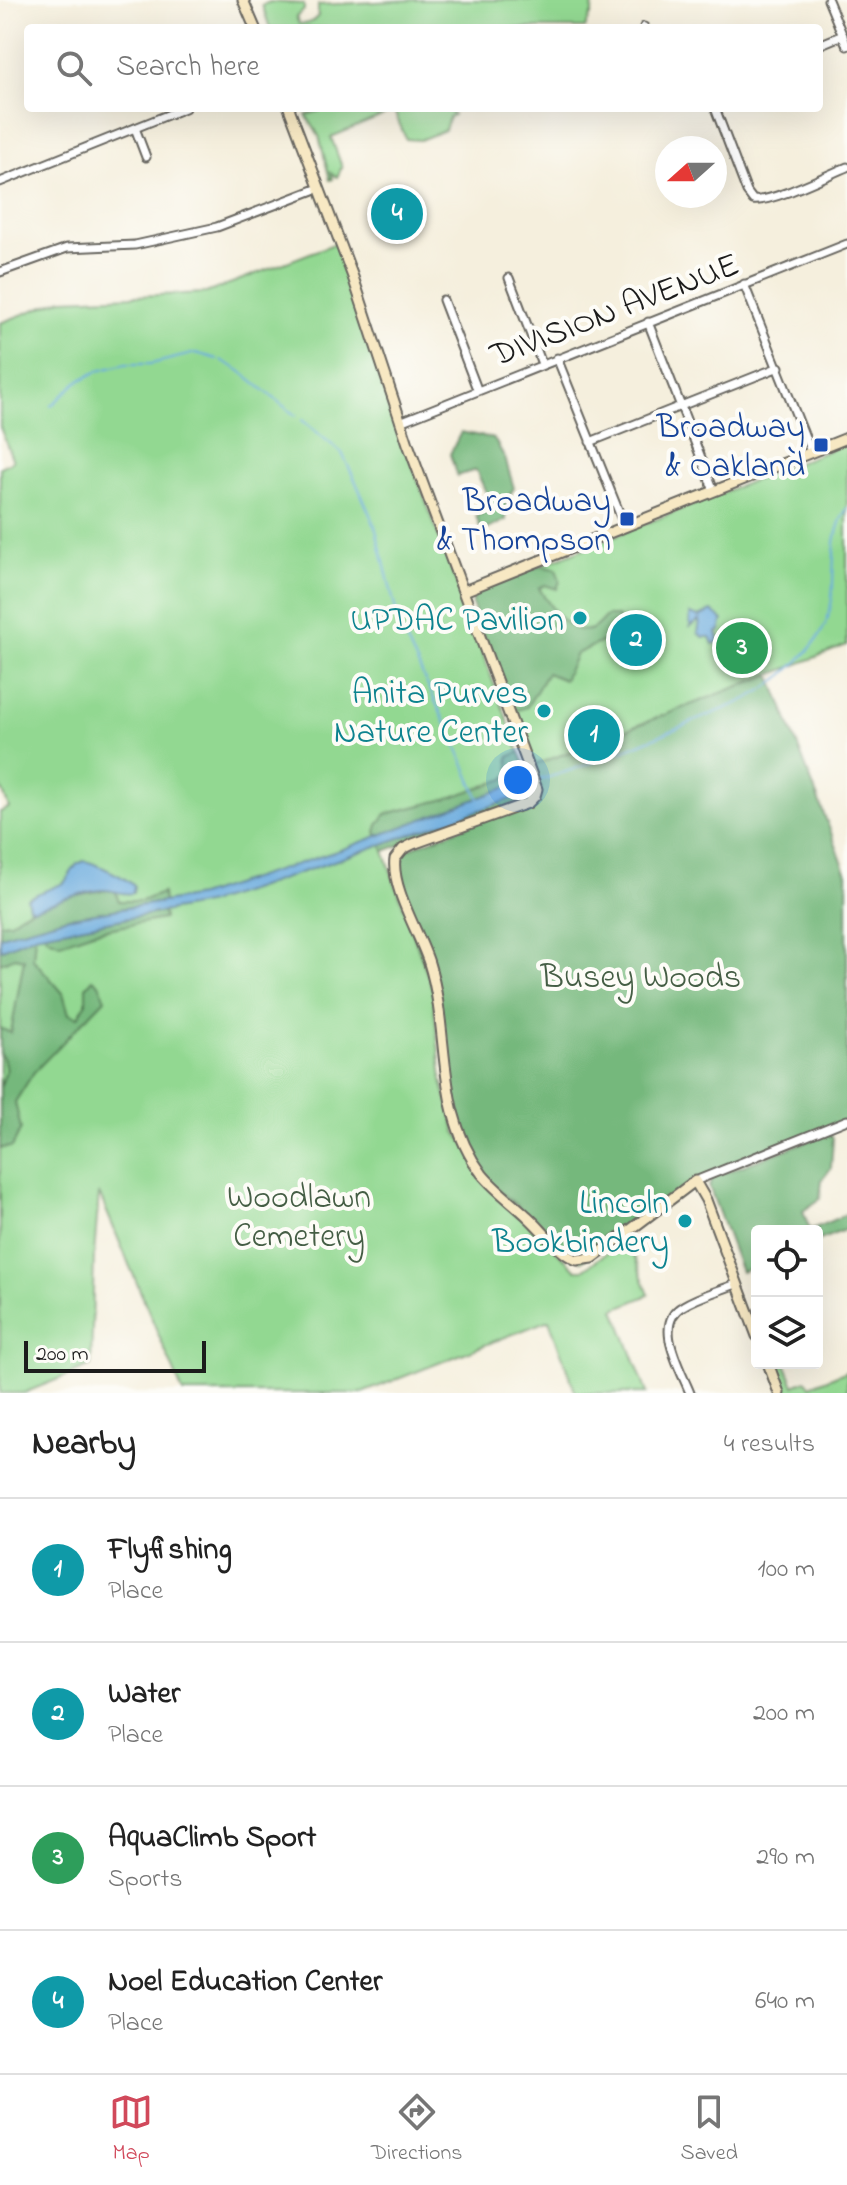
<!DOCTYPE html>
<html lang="en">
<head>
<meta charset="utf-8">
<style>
  :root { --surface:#fff; --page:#f6f6f6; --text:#222; --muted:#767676; --line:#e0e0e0; --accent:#d1495b }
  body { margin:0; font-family:"Indie Flower",sans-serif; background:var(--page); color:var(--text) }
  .controls { position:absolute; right:24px; bottom:24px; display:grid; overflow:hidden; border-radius:8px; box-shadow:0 8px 32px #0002 }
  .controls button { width:72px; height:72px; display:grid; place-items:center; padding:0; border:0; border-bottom:2px solid var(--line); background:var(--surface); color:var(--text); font:40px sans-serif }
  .compass { position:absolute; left:655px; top:136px; width:72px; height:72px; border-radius:50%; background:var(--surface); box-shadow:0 8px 32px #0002; rotate:249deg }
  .scale { position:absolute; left:24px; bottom:20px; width:182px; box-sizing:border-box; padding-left:8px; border:4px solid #1c1c1c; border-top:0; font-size:22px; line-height:28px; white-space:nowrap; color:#1c1c1c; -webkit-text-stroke:6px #fdfcf7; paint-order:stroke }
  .you { position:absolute; left:518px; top:780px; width:28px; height:28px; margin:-20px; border:6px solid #fff; border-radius:50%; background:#1a73e8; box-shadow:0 0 0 12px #1a73e833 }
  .badge { display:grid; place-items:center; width:52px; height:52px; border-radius:50%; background:var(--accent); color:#fff; font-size:26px; font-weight:700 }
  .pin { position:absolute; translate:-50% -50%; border:4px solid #fff; box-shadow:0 2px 8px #0006 }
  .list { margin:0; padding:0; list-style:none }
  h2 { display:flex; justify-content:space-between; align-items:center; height:104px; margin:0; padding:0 32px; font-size:34px }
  h2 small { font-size:26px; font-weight:400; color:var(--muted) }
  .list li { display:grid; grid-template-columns:52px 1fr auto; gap:24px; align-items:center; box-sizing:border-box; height:144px; padding:0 32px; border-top:2px solid var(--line) }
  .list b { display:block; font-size:30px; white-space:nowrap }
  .list p { margin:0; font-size:26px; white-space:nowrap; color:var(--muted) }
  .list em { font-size:26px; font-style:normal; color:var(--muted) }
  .icon { flex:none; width:44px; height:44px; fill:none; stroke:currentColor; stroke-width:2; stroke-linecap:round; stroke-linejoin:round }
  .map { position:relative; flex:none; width:847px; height:1393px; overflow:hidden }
  .search { position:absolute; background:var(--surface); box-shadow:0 8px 32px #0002; left:24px; right:24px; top:24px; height:88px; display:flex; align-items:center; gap:20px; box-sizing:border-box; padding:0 28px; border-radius:8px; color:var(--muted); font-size:30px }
  .sheet { height:680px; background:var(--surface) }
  nav { display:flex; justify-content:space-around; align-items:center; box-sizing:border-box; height:112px; border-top:2px solid var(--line); background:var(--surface); font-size:22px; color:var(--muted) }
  nav a { display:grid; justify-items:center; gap:4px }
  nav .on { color:var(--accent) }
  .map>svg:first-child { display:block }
  .green { fill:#92d891; stroke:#577a56; stroke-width:2 }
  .forest { fill:#75b87b; stroke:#486a4c; stroke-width:2 }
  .water { fill:#6aabde; stroke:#43647d; stroke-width:2 }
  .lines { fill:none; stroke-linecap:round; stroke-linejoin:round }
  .stream { stroke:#6aabde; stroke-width:2 }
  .street-casing { stroke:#686660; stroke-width:11 }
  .secondary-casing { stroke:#686660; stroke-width:13 }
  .street { stroke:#fff; stroke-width:7 }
  .secondary { stroke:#f7e8c3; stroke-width:9 }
  .transit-dot { fill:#1a4fb4; stroke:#fdfcf7; stroke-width:3 }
  .culture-dot { fill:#0f9aa8; stroke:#fdfcf7; stroke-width:3 }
  .labels { text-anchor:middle; stroke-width:8; stroke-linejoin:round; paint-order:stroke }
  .street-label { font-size:34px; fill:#1c1c1c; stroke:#fdfcf7 }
  .transit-label { font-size:34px; fill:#164399; stroke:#fdfcf7; text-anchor:end }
  .culture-label { font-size:34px; fill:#0d838f; stroke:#fdfcf7; text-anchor:end }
  .park-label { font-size:34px; fill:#455e45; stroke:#fdfcf7 }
</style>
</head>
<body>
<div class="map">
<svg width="847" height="1393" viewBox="0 0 847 1393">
  <rect width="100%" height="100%" fill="#fdfcf7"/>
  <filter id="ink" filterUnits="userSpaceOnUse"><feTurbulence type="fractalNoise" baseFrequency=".0125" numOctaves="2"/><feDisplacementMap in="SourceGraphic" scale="16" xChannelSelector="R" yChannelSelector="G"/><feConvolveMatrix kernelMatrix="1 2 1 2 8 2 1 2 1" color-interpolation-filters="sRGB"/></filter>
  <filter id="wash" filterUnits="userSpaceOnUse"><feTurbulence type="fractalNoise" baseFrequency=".006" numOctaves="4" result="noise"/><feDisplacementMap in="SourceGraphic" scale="32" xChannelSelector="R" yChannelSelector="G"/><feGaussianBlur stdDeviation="1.8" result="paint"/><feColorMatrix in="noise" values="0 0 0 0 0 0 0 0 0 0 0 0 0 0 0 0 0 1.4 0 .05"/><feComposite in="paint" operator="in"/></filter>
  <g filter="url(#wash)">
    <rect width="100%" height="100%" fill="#f5efdd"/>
    <!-- green -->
    <path class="green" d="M 415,0 L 593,0 L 592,13 L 585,28 L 270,28 L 262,5 L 270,2 L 304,4 L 304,10 L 296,17 L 299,24 C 308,24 312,23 318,16 L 318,5 Z
      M 330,108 L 448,108 L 453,115 L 449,117 L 445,130 L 420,140 L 406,139 L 394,111 L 331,137 L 342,167 L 337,177 L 331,173 L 333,179 L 330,180 L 319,136 L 306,115 Z
      M 336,243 L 386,394 L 533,789 L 384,851 L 432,988 L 442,1080 L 456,1132 L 521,1216 L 576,1270 L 583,1270 L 627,1238 L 649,1295 L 615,1309 L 647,1393 L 576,1393 L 549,1320 L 362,1393 L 183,1393 L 99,1193 L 94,1255 L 91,1366 L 24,1393 L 0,1393 L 0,812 L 9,808 L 0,784 L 0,467 L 13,461 L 0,427 L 0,323 L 63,299 L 206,293 Z
      M 847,443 L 847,645 L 533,767 L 472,597 L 475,592 Z
      M 771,1363 L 785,1363 L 794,1385 L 806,1380 L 810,1386 L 847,1371 L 847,1393 L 784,1393 Z"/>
    <!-- forest -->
    <path class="forest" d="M 461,432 L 494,439 L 505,458 L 514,488 L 506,501 L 506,520 L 482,532 L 476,516 L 493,508 L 476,470 L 457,476 L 450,454 Z
      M 539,566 L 556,569 L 560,581 L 557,589 L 545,585 L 539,588 C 549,604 568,638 592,629 C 597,627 602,620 606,616 L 617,616 L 623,632 L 576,654 L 564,680 L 547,673 L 527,707 L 512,712 L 472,604 L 475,592 Z
      M 770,674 L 847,874 L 847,1120 L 695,1181 L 626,1234 L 581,1261 L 488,1181 L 457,1127 L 438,1004 L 398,881 L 398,853 L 533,800 L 530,767 Z
      M 520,752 L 533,789 L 527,799 L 384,851 L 376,832 L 378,825 L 386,814 L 446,799 L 505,779 L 510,772 L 508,757 Z
      M 109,890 L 115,891 L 119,901 L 141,901 L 162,893 L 163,902 L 65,918 L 0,937 L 0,923 L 11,922 C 27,904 84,892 109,890 Z
      M 163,912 L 164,919 L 96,931 L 60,943 L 48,938 L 44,933 Z
      M 35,935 L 33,959 L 63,993 L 69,1014 L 78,1017 L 86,1004 L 86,987 L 93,979 L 99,984 L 105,999 L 34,1072 L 15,1102 L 21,1129 L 12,1147 L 0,1148 L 0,1088 L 6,1071 L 3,1057 L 0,1055 L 0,1028 L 11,1033 L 24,959 L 15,957 L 0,963 L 0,950 Z
      M 829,1133 L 833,1138 L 831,1168 L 822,1180 L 820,1199 L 803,1211 L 810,1230 L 847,1214 L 847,1229 L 817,1241 L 817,1231 L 757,1231 L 757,1266 L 741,1272 L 709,1186 L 713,1177 Z"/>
    <!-- water -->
    <path class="water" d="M 712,611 L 723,620 L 720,631 L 717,632 L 720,642 L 713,644 L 710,637 L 703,637 L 698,633 L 700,620 L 690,627 L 690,614 L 699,617 Z
      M 529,779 L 532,792 L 251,890 L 206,904 L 35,935 L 0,950 L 0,937 L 4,935 L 65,918 L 199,896 L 343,849 Z
      M 84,861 C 93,862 129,879 134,886 L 133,893 C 123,896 114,889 102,890 C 79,892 56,902 34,909 L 29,907 L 27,898 L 64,883 L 77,864 Z"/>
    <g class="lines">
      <!-- stream -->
      <path class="stream" d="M 221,360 L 239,370 L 296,416
        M 51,406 L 77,382 L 98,371 L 125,364 L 151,364 L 196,353 L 217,359
        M 302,420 L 342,453 L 355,480 L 375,526 L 400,627 L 452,737
        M 455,742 L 479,799
        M 536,781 C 589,766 639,744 690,723 C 715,712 744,703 767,687 C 786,674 811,652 822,631 C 844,591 822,548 847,508"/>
    </g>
  </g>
  <g filter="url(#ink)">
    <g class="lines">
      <defs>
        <path id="street" d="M 828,0 L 847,46
          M 644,27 L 645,28
          M 819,45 L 843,35
          M 715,108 L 747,192 L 753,200 C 771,203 827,175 847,167
          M 135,128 L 146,157
          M 0,182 L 185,108
          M 0,272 L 67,248 L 135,245 L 217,227 L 319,188
          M 509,278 L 542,364
          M 744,284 L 811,452
          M 443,300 L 477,389
          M 648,322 L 714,491
          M 557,358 L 625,527
          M 400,422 L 847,244
          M 590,442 L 779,367
          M 695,1181 L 847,1120
          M 690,1393 C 681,1370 652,1323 683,1306 C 699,1296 719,1291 736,1284"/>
        <path id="secondary" d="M 243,0 L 255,28
          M 289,108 L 353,277 L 408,444 L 537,789 L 535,796 L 528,803 L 413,844 L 403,849 L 395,859 C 391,888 420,934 429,963 C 451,1033 434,1111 482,1174 C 495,1190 512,1202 527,1216 C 543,1230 557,1252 577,1260 L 593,1258 L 695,1181 L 706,1200 L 757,1336
          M 464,591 L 847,438
          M 768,1363 L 779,1393"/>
      </defs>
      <!-- street casing -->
      <use href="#street" class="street-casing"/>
      <!-- secondary casing -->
      <use href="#secondary" class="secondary-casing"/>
      <!-- street -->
      <use href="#street" class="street"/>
      <!-- secondary -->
      <use href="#secondary" class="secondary"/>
    </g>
  </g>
  <!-- markers -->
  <g class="transit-dot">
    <rect x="813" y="437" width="16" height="16" rx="4"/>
    <rect x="619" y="511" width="16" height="16" rx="4"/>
  </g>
  <g class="culture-dot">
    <circle cx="580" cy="618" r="8"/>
    <circle cx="544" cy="711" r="8"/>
    <circle cx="685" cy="1221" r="8"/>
  </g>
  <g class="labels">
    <!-- street labels -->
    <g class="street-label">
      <text transform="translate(614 308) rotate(-21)" y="12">DIVISION AVENUE</text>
    </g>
    <!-- transit labels -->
    <g class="transit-label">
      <text x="805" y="437">Broadway<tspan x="805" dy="39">&amp; Oakland</tspan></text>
      <text x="611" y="511">Broadway<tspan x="611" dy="39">&amp; Thompson</tspan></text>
    </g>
    <!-- culture labels -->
    <g class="culture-label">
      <text x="564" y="630">UPDAC Pavilion</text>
      <text x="528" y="703">Anita Purves<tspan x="528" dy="39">Nature Center</tspan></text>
      <text x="669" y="1213">Lincoln<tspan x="669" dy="39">Bookbindery</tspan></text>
    </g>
    <!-- park labels -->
    <g class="park-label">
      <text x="641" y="987">Busey Woods</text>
      <text x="299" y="1207">Woodlawn<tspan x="299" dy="39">Cemetery</tspan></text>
    </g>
  </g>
</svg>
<div class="controls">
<button><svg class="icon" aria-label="locate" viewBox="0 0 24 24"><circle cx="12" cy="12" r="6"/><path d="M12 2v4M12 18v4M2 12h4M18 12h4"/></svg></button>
<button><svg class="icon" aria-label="layers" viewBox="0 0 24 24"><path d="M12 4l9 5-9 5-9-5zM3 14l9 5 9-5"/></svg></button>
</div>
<svg class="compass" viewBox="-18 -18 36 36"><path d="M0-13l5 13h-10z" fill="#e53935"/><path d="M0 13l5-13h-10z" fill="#767676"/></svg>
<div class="scale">200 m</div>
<div class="you"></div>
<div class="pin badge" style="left:594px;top:735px;background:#0f9aa8">1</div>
<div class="pin badge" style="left:636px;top:640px;background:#0f9aa8">2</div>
<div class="pin badge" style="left:742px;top:648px;background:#2e9e5b">3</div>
<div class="pin badge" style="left:397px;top:214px;background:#0f9aa8">4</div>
<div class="search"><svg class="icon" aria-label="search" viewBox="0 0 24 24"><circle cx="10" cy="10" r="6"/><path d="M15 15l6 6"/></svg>Search here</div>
</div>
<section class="sheet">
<h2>Nearby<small>4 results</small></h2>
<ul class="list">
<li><span class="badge" style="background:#0f9aa8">1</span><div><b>Flyfishing</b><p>Place</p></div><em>100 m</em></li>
<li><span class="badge" style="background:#0f9aa8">2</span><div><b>Water</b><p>Place</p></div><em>200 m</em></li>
<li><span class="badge" style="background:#2e9e5b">3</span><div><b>AquaClimb Sport</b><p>Sports</p></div><em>290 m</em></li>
<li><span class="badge" style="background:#0f9aa8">4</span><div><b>Noel Education Center</b><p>Place</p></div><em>640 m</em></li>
</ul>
</section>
<nav>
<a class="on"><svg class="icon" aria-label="map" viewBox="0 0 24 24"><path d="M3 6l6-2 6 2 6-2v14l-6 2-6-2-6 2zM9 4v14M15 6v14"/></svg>Map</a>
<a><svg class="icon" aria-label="directions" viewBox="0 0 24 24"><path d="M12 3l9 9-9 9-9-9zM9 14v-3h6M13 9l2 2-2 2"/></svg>Directions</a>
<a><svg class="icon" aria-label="saved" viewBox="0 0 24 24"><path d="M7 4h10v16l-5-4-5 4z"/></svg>Saved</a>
</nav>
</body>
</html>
